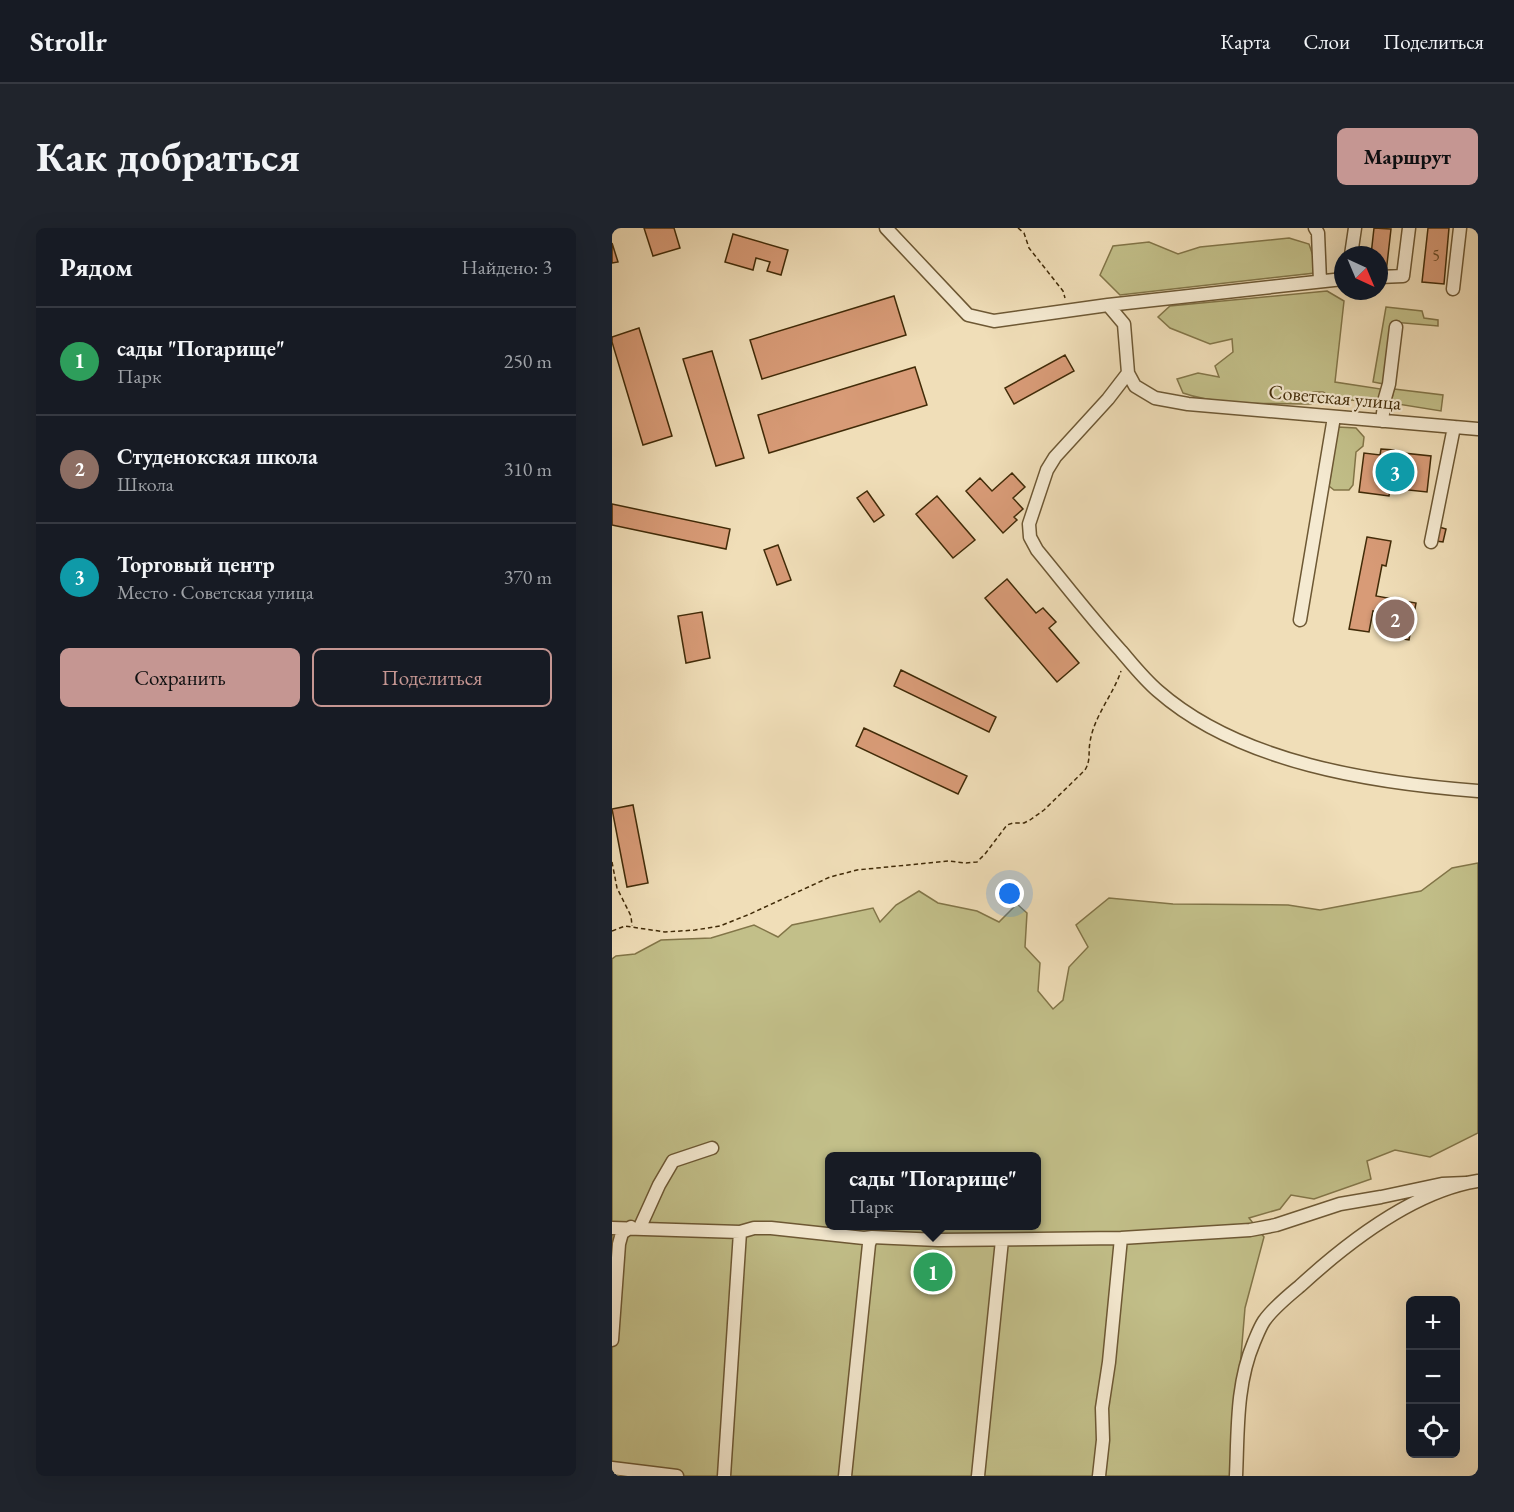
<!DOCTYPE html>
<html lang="ru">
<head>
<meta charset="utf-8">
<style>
  :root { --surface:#171b24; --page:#20242c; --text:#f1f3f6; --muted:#9ea1a6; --line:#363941; --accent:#c59692 }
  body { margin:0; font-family:"EB Garamond",serif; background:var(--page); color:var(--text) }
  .controls { position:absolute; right:18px; bottom:18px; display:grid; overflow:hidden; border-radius:9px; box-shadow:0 6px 24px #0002 }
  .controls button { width:54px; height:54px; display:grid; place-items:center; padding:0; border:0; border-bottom:2px solid var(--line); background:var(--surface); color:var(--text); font:30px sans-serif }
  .compass { position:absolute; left:722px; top:18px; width:54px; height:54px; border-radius:50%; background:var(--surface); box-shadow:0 6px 24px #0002; rotate:136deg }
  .you { position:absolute; left:398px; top:666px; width:21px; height:21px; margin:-15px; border:4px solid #fff; border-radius:50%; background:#1a73e8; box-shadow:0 0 0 9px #1a73e833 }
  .badge { display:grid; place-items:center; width:39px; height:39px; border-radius:50%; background:var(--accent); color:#fff; font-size:20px; font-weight:700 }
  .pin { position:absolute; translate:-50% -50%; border:3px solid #fff; box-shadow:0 2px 6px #0006 }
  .popup { position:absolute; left:213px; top:924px; width:216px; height:78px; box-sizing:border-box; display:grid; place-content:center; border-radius:9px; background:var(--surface); filter:drop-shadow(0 2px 4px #0005); font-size:20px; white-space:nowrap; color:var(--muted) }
  .popup b { font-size:22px; color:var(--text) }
  .popup::after { content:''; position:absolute; left:50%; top:100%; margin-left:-12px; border:12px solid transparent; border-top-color:var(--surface) }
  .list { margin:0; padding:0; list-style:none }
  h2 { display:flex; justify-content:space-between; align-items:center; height:78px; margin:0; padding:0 24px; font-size:26px }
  h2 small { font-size:20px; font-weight:400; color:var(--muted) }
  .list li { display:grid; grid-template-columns:39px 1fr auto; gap:18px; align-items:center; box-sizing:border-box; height:108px; padding:0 24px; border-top:2px solid var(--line) }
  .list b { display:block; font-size:22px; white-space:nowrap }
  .list p { margin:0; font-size:20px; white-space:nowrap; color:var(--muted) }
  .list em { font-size:20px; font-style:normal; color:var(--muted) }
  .actions { display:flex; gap:12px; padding:18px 24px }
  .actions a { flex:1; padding:14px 0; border:2px solid var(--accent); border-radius:9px; text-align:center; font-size:21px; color:var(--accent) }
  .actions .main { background:var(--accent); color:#111 }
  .icon { flex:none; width:33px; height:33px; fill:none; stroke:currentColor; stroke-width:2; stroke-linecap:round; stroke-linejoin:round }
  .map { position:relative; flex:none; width:866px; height:1248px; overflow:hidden; border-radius:9px }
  header { display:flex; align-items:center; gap:36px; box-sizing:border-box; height:84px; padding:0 30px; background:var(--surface); border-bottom:2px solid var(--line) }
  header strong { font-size:28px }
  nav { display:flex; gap:33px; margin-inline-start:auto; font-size:21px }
  .intro { display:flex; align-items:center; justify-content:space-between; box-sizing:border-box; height:144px; padding:0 36px }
  h1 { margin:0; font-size:42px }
  .button { padding:15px 27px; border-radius:9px; background:var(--accent); color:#111; font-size:21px; font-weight:700 }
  main { display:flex; gap:36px; padding:0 36px }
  aside { flex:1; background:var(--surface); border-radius:9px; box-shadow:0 6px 24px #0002 }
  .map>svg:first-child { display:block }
  .green { fill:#c2bf89; stroke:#827548; stroke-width:1.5; fill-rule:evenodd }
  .building { fill:#d89b77; stroke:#412b08; stroke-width:1.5 }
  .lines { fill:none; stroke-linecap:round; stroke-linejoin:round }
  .minor-casing { stroke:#6d5834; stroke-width:15 }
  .path { stroke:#412b08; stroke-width:1.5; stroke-dasharray:4.5 3; stroke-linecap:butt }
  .minor { stroke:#f5ead1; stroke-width:12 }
  .labels { text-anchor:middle; stroke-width:4.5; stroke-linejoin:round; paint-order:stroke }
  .number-label { font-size:16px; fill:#674724 }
  .street-label { font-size:20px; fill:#412b08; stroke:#f5ead1 }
</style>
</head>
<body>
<header>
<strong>Strollr</strong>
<nav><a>Карта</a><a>Слои</a><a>Поделиться</a></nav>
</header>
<div class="intro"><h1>Как добраться</h1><a class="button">Маршрут</a></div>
<main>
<aside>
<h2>Рядом<small>Найдено: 3</small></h2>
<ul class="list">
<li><span class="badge" style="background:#2e9e5b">1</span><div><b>сады &quot;Погарище&quot;</b><p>Парк</p></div><em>250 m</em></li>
<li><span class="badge" style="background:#8d6e63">2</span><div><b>Студенокская школа</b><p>Школа</p></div><em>310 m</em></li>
<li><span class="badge" style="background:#0f9aa8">3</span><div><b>Торговый центр</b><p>Место · Советская улица</p></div><em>370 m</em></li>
</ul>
<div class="actions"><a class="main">Сохранить</a><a>Поделиться</a></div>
</aside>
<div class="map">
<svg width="866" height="1248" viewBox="0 0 866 1248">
  <rect width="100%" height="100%" fill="#f0deb8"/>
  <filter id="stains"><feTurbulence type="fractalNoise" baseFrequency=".00333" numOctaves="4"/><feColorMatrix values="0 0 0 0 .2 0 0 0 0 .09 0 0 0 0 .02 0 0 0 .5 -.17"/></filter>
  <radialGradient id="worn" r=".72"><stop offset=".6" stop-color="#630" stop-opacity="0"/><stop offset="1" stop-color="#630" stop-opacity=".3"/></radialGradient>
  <!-- green -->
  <path class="green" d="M 677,10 L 697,16 L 702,31 L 703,45 L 508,67 L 488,47 L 501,18 L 537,14 L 566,26 L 588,19 Z
    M 715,63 L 732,73 L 723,154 L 769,161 L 766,175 L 721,170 L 711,164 L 701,164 L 699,176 C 660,175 607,178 571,165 L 565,151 L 586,145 L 607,149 L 603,138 L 621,124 L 620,111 L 598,116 L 558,100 L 546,89 L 558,78 Z
    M 774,79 L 810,83 L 812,90 L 826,92 L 826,98 L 781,94 L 772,156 L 761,154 Z
    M 782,161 L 831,167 L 829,183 L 779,175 Z
    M 726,199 L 744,200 L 752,209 L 751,218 L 744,224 L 741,257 L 737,262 L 722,262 L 717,258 Z
    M 866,635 L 866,905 L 818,929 L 783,922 L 755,933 L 759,951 L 702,971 L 679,967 L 668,981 L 637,990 L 652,1009 L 633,1080 L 619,1248 L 0,1248 L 0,731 L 4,728 L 23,726 L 49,712 L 99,710 L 142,697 L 166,709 L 180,697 L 261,680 L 268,694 L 284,677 L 307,663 L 326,675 L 365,683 L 387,694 L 405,676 L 415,685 L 413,719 L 428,735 L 426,763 L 441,781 L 451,772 L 457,739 L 476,719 L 464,697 L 497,670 L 561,676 L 676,677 L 708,682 L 809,663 L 840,640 ZM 218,928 L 424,928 L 424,998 L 218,998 Z"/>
  <!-- building -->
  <path class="building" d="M 32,0 L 62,0 L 68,20 L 41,28 Z
    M 762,0 L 779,1 L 774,45 L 767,44 L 767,27 L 759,27 Z
    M 816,0 L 837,0 L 832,56 L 810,54 Z
    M 121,6 L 176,22 L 169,47 L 155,43 L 158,34 L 144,30 L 141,42 L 113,34 Z
    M 0,15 L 6,34 L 0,35 Z
    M 282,68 L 294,107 L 150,151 L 138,112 Z
    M 27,100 L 60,208 L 31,217 L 0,114 L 0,109 Z
    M 100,123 L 132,230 L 104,238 L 71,131 Z
    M 453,127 L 462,143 L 402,176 L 393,160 Z
    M 303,139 L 315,177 L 157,225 L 146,187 Z
    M 769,221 L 782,222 L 782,224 L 819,228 L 815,264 L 778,260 L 777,268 L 747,264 L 752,225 L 768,227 Z
    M 400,245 L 413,259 L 401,270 L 411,281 L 402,289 L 405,292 L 391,305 L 354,263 L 368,250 L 380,263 Z
    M 255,263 L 272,287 L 262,294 L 245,270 Z
    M 325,268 L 363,312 L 341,330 L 304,286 Z
    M 0,276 L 118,301 L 114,321 L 0,297 Z
    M 827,299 L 834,301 L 831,314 L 824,313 Z
    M 755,309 L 779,313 L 774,338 L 770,337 L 764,368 L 804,375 L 797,412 L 772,408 L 776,386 L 761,383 L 757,404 L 737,401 Z
    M 166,317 L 179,352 L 165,357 L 152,322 Z
    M 395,351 L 424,385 L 431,380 L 444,394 L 437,400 L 467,435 L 445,454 L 373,370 Z
    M 90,384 L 98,430 L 74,435 L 66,388 Z
    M 289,442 L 384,489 L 377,504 L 282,458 Z
    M 252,500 L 355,548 L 346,566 L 244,518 Z
    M 21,577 L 36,655 L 15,659 L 0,581 Z"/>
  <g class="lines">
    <defs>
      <path id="minor" d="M 274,0 L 356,87 L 382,93 L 496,77 L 512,96 L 516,145 L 523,158 L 543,170 L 576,176 L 866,201
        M 703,0 L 706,5 L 708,53
        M 739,27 L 743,0
        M 767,49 L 791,48 L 797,0
        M 841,61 L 848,0
        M 496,77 L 731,51
        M 516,145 L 496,171 L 443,229 L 435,242 L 417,296 L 418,309 L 425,322 C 453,356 480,391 509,423 C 521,437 532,451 546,463 C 628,535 761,555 866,563
        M 770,193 L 773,170 L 777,156 L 784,99
        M 819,314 L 842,199
        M 688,392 L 722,189
        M 28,999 L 47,957 L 61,933 L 100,920
        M 0,1000 L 128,1004 L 142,1000 L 159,1000 L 252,1010 L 260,1009 L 326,1012 L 509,1010 L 638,1002 L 664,997 L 728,976 L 769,969 L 830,956 L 854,955
        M 0,1112 L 7,1016 L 10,1005 L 19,999
        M 0,1240 L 65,1248
        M 112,1248 L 128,1004
        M 233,1248 L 257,1016 L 260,1009
        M 366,1248 L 390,1012
        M 487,1248 L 491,1212 L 490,1180 L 497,1134 L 509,1010
        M 624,1248 C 626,1203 624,1156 642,1114 C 645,1107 648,1099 652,1093 C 661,1080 676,1068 688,1058 C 735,1015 802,963 866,953"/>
    </defs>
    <!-- minor casing -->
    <use href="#minor" class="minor-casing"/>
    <!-- path -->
    <path class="path" d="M 406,0 L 412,5 L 417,20 L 451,63 L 453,70
      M 0,634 L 5,660 L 19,688 L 20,698
      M 0,703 L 13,698 L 53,704 L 83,702 L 108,698 L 138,686 L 218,649 L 245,642 L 336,633 L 354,635 L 365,634 L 373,626 L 395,597 L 401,595 L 412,595 L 418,592 L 432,582 L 473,542 C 479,532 476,525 478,514 C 482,488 501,467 509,443"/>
    <!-- minor -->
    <use href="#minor" class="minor"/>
  </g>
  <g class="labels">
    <!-- number labels -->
    <g class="number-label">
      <text x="824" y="33">5</text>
    </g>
    <!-- street labels -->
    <g class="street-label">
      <text transform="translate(723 169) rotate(5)" y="7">Советская улица</text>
    </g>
  </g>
  <rect width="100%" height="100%" filter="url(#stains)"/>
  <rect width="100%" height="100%" fill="url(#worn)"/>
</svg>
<div class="controls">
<button>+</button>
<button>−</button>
<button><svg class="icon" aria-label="locate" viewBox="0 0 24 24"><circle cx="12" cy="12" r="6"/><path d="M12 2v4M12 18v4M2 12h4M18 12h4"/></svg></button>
</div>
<svg class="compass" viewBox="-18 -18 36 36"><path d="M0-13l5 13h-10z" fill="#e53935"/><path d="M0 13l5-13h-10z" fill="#9ea1a6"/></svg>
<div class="you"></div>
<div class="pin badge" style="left:321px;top:1044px;background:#2e9e5b">1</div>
<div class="popup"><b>сады &quot;Погарище&quot;</b>Парк</div>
<div class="pin badge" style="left:783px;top:391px;background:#8d6e63">2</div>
<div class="pin badge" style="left:783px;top:244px;background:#0f9aa8">3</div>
</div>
</main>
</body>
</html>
